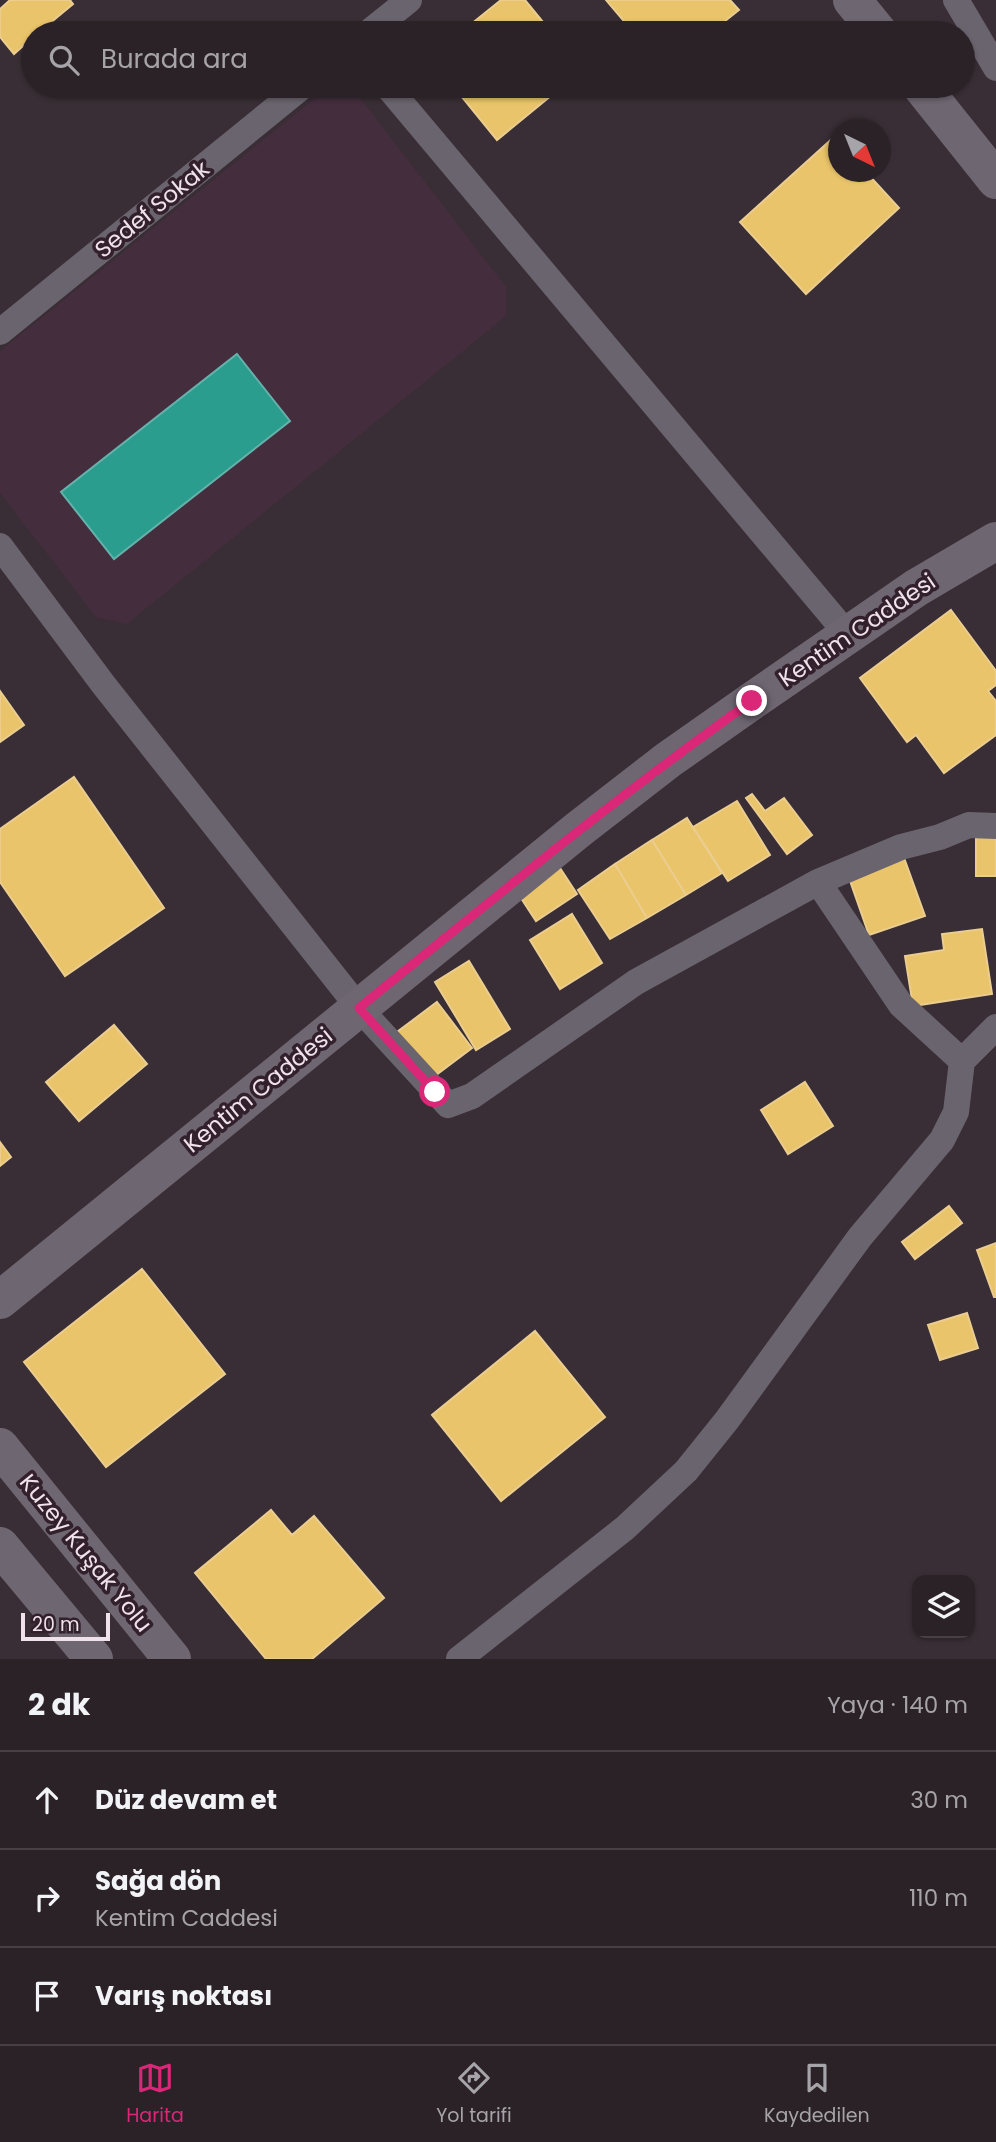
<!DOCTYPE html>
<html lang="tr">
<head>
<meta charset="utf-8">
<style>
  :root { --surface:#2b2228; --page:#372f34; --text:#f1f3f6; --muted:#a6a4a8; --line:#473f45; --accent:#db2777 }
  body { margin:0; font-family:Poppins,sans-serif; background:var(--page); color:var(--text) }
  .controls { position:absolute; right:21px; bottom:21px; display:grid; overflow:hidden; border-radius:14px; box-shadow:0 2px 5px #0004 }
  .controls button { width:63px; height:63px; display:grid; place-items:center; padding:0; border:0; border-bottom:2px solid var(--line); background:var(--surface); color:var(--text); font:35px sans-serif }
  .compass { position:absolute; left:828px; top:119px; width:63px; height:63px; border-radius:50%; background:var(--surface); box-shadow:0 2px 5px #0004; rotate:137deg }
  .scale { position:absolute; left:21px; bottom:18px; width:89px; box-sizing:border-box; padding-left:7px; border:4px solid #efe2ea; border-top:0; font-size:19px; line-height:24px; white-space:nowrap; color:#efe2ea; -webkit-text-stroke:5px #32202c; paint-order:stroke }
  .stop { position:absolute; width:21px; height:21px; margin:-16px; border:5px solid #db2777; border-radius:50%; background:#fff }
  .stop.end { background:#db2777; border-color:#fff; box-shadow:0 2px 7px #0008 }
  .list { margin:0; padding:0; list-style:none }
  h2 { display:flex; justify-content:space-between; align-items:center; height:91px; margin:0; padding:0 28px; font-size:30px }
  h2 small { font-size:23px; font-weight:400; color:var(--muted) }
  .list li { display:grid; grid-template-columns:46px 1fr auto; gap:21px; align-items:center; box-sizing:border-box; height:98px; padding:0 28px; border-top:2px solid var(--line) }
  .list b { display:block; font-size:26px; white-space:nowrap }
  .list p { margin:0; font-size:23px; white-space:nowrap; color:var(--muted) }
  .list em { font-size:23px; font-style:normal; color:var(--muted) }
  .icon { flex:none; width:38px; height:38px; fill:none; stroke:currentColor; stroke-width:2; stroke-linecap:round; stroke-linejoin:round }
  .map { position:relative; flex:none; width:996px; height:1659px; overflow:hidden }
  .search { position:absolute; background:var(--surface); box-shadow:0 2px 5px #0004; left:21px; right:21px; top:21px; height:77px; display:flex; align-items:center; gap:18px; box-sizing:border-box; padding:0 24px; border-radius:38px; color:var(--muted); font-size:26px }
  .sheet { height:385px; background:var(--surface) }
  nav { display:flex; justify-content:space-around; align-items:center; box-sizing:border-box; height:98px; border-top:2px solid var(--line); background:var(--surface); font-size:19px; color:var(--muted) }
  nav a { display:grid; justify-items:center; gap:4px }
  nav .on { color:var(--accent) }
  .map>svg:first-child { display:block }
  .built { fill:#442d3d }
  .homes { fill:#e9c46a; stroke:#ebcd90; stroke-width:2 }
  .schools { fill:#2a9d8f; stroke:#65b2aa; stroke-width:2 }
  .lines { fill:none; stroke-linecap:round; stroke-linejoin:round }
  .street { stroke:#6a646e; stroke-width:26 }
  .secondary { stroke:#6e6671; stroke-width:38 }
  .route { stroke:#db2777; stroke-width:9 }
  .labels { text-anchor:middle; stroke-width:7; stroke-linejoin:round; paint-order:stroke }
  .street-label { font-size:23px; fill:#efe2ea; stroke:#32202c }
</style>
</head>
<body>
<div class="map">
<svg width="996" height="1659" viewBox="0 0 996 1659">
  <rect width="100%" height="100%" fill="#392e35"/>
  <!-- built -->
  <path class="built" d="M 323,92 L 357,94 L 506,287 L 506,316 L 127,624 L 96,617 L 0,493 L 0,351 Z"/>
  <!-- homes -->
  <path class="homes" d="M 10,0 L 70,0 L 73,4 L 38,33 L 33,33 L 33,37 L 14,54 L 0,37 L 0,9 Z
    M 501,0 L 525,0 L 552,33 L 460,33 Z
    M 606,0 L 730,0 L 739,10 L 710,33 L 634,33 Z
    M 453,86 L 563,86 L 497,140 Z
    M 834,137 L 838,142 L 838,172 L 866,172 L 899,208 L 806,294 L 740,222 Z
    M 951,610 L 996,671 L 996,685 L 988,691 L 996,701 L 996,735 L 944,773 L 916,735 L 907,742 L 860,678 Z
    M 0,691 L 24,725 L 0,742 Z
    M 74,777 L 164,908 L 65,976 L 0,882 L 0,829 Z
    M 752,794 L 765,811 L 784,798 L 812,835 L 787,854 L 746,798 Z
    M 737,801 L 770,855 L 728,881 L 693,827 Z
    M 687,818 L 722,873 L 686,895 L 652,840 Z
    M 996,834 L 996,876 L 976,876 L 976,835 Z
    M 652,840 L 686,895 L 647,918 L 615,864 Z
    M 903,855 L 925,916 L 869,935 L 848,875 Z
    M 615,864 L 647,918 L 610,939 L 578,890 Z
    M 560,868 L 577,894 L 536,921 L 519,895 Z
    M 572,914 L 602,963 L 560,989 L 530,940 Z
    M 982,929 L 992,994 L 913,1006 L 905,956 L 944,950 L 942,934 Z
    M 469,961 L 510,1029 L 476,1050 L 435,982 Z
    M 437,1002 L 472,1048 L 432,1078 L 397,1032 Z
    M 114,1025 L 147,1064 L 79,1121 L 46,1082 Z
    M 805,1082 L 833,1126 L 788,1154 L 761,1110 Z
    M 0,1142 L 11,1157 L 0,1166 Z
    M 949,1206 L 962,1223 L 915,1259 L 902,1242 Z
    M 996,1243 L 996,1297 L 994,1297 L 977,1250 Z
    M 142,1269 L 225,1374 L 106,1467 L 24,1362 Z
    M 967,1313 L 978,1348 L 940,1360 L 928,1325 Z
    M 535,1331 L 605,1417 L 501,1501 L 432,1415 Z
    M 271,1510 L 292,1535 L 314,1516 L 384,1598 L 312,1659 L 266,1659 L 195,1573 Z"/>
  <!-- schools -->
  <path class="schools" d="M 237,354 L 290,421 L 114,559 L 61,492 Z"/>
  <g class="lines">
    <!-- street -->
    <path class="street" d="M 956,0 L 996,68
      M 368,33 L 409,0
      M 387,86 L 848,635
      M 0,332 L 303,86
      M 0,546 L 103,684 L 359,1008 L 448,1105 L 472,1096 L 636,982 L 818,882 L 901,847 L 940,837 L 969,825 L 996,826
      M 962,1061 L 996,1027
      M 459,1659 L 625,1528 L 686,1471 L 727,1420 L 860,1237 L 942,1140 L 956,1112 L 962,1061 L 901,1005 L 818,882"/>
    <!-- secondary -->
    <path class="secondary" d="M 852,0 L 879,33
      M 921,86 L 996,180
      M 0,1300 L 579,829 L 668,760 L 752,701 L 916,588 L 996,541
      M 0,1447 L 172,1659
      M 0,1546 L 94,1659"/>
  </g>
  <g class="lines">
    <!-- route -->
    <path class="route" d="M 435,1092 L 359,1008 C 488,903 616,797 752,701"/>
  </g>
  <g class="labels">
    <!-- street labels -->
    <g class="street-label">
      <text transform="translate(152 209) rotate(-39)" y="8">Sedef Sokak</text>
      <text transform="translate(857 630) rotate(-34)" y="8">Kentim Caddesi</text>
      <text transform="translate(258 1090) rotate(-39)" y="8">Kentim Caddesi</text>
      <text transform="translate(86 1553) rotate(51)" y="8">Kuzey Kuşak Yolu</text>
    </g>
  </g>
</svg>
<div class="controls">
<button><svg class="icon" aria-label="layers" viewBox="0 0 24 24"><path d="M12 4l9 5-9 5-9-5zM3 14l9 5 9-5"/></svg></button>
</div>
<svg class="compass" viewBox="-18 -18 36 36"><path d="M0-13l5 13h-10z" fill="#e53935"/><path d="M0 13l5-13h-10z" fill="#a6a4a8"/></svg>
<div class="scale">20 m</div>
<div class="stop" style="left:435px;top:1092px"></div>
<div class="stop end" style="left:752px;top:701px"></div>
<div class="search"><svg class="icon" aria-label="search" viewBox="0 0 24 24"><circle cx="10" cy="10" r="6"/><path d="M15 15l6 6"/></svg>Burada ara</div>
</div>
<section class="sheet">
<h2>2 dk<small>Yaya · 140 m</small></h2>
<ul class="list">
<li><svg class="icon" aria-label="ahead" viewBox="0 0 24 24"><path d="M12 20V5M6 11l6-6 6 6"/></svg><div><b>Düz devam et</b></div><em>30 m</em></li>
<li><svg class="icon" aria-label="right" viewBox="0 0 24 24"><path d="M7 20v-9h11M14 6l5 5-5 5"/></svg><div><b>Sağa dön</b><p>Kentim Caddesi</p></div><em>110 m</em></li>
<li><svg class="icon" aria-label="arrive" viewBox="0 0 24 24"><path d="M6 21V4h12l-3 4 3 4H6"/></svg><div><b>Varış noktası</b></div></li>
</ul>
</section>
<nav>
<a class="on"><svg class="icon" aria-label="map" viewBox="0 0 24 24"><path d="M3 6l6-2 6 2 6-2v14l-6 2-6-2-6 2zM9 4v14M15 6v14"/></svg>Harita</a>
<a><svg class="icon" aria-label="directions" viewBox="0 0 24 24"><path d="M12 3l9 9-9 9-9-9zM9 14v-3h6M13 9l2 2-2 2"/></svg>Yol tarifi</a>
<a><svg class="icon" aria-label="saved" viewBox="0 0 24 24"><path d="M7 4h10v16l-5-4-5 4z"/></svg>Kaydedilen</a>
</nav>
</body>
</html>
